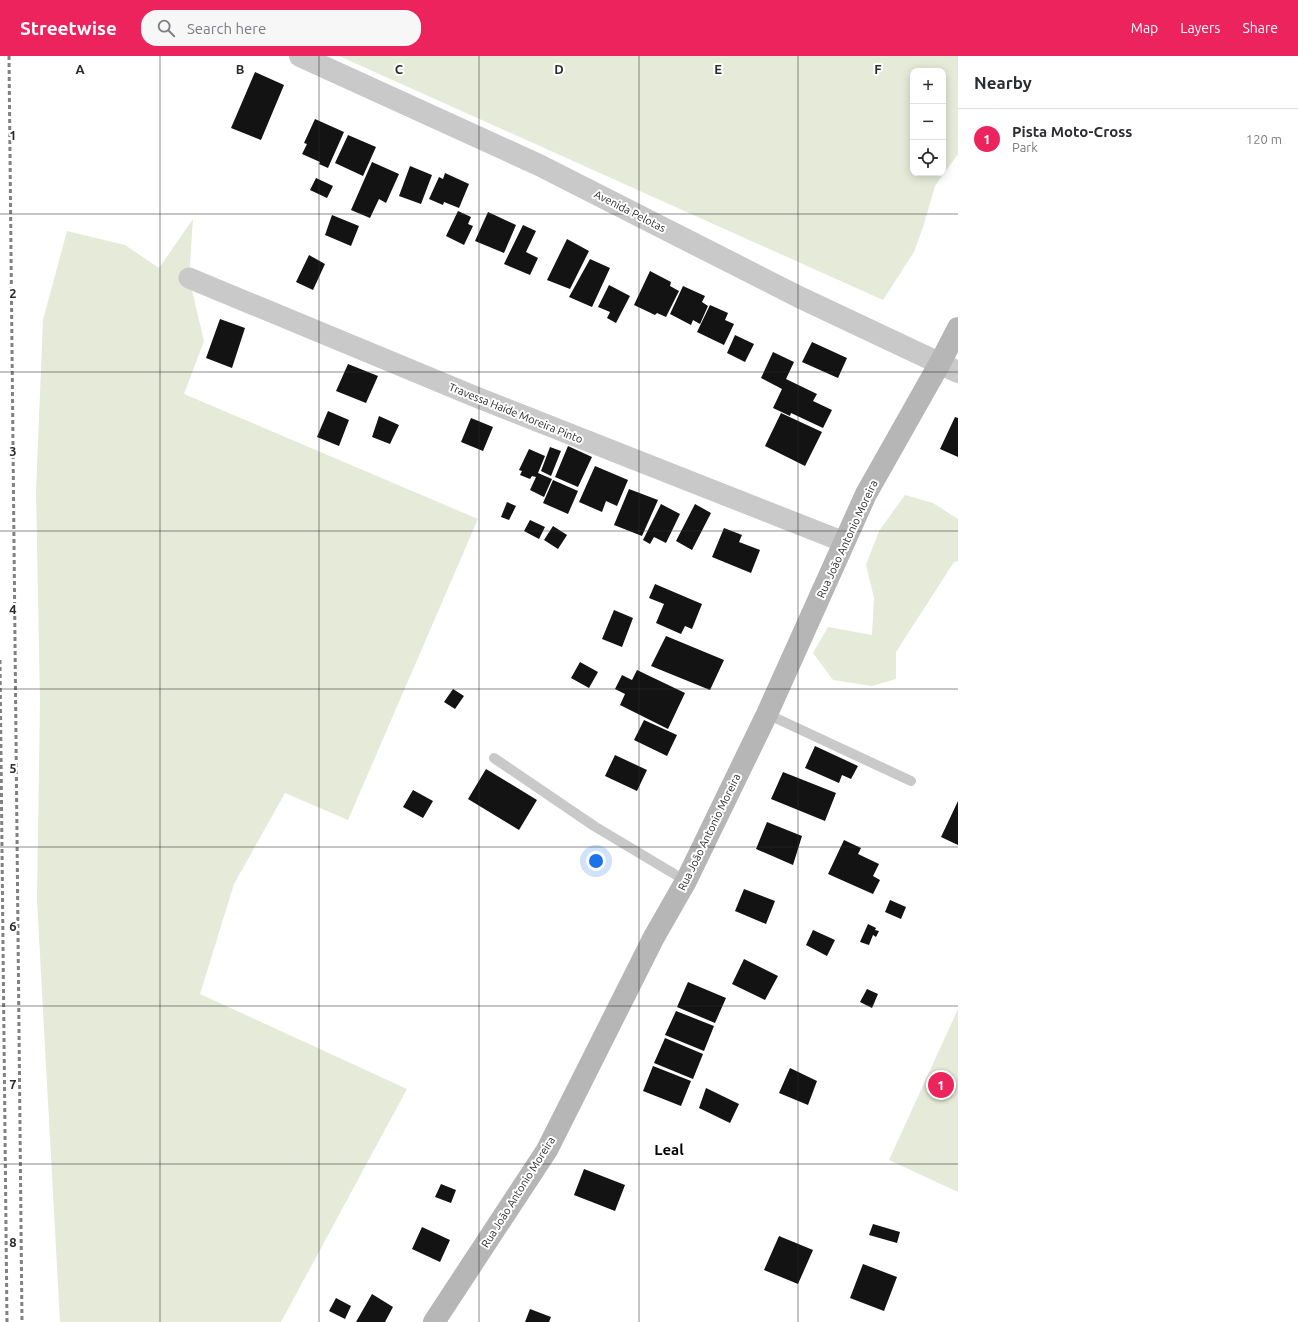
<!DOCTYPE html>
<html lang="en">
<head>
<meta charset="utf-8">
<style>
  :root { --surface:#fff; --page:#f7f7f7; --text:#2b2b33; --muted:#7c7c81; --line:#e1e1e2; --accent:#ed235d }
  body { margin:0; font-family:Ubuntu,sans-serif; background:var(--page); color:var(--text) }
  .controls { position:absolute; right:12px; top:12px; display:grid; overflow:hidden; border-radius:8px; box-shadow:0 2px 10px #0003 }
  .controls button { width:36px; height:36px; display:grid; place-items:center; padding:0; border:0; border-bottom:1px solid var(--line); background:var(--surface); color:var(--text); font:20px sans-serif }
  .you { position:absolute; left:596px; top:805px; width:14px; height:14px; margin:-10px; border:3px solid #fff; border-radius:50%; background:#1a73e8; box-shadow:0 0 0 6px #1a73e833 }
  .badge { display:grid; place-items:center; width:26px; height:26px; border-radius:50%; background:var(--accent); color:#fff; font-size:13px; font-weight:700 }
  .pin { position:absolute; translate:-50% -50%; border:2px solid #fff; box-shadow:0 1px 4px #0006 }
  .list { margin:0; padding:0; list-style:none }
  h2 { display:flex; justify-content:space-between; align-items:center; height:52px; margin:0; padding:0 16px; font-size:17px }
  h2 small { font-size:13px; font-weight:400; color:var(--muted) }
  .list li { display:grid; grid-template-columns:26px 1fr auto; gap:12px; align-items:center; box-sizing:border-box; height:60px; padding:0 16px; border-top:1px solid var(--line) }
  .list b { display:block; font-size:15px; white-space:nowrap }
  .list p { margin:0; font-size:13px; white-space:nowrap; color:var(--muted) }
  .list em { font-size:13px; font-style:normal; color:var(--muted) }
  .icon { flex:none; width:22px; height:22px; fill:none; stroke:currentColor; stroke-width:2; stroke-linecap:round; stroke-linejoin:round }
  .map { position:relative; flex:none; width:958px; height:1266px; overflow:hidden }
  header { display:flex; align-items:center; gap:24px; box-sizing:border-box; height:56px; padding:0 20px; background:var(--accent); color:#fff }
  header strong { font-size:19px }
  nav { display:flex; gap:22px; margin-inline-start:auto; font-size:14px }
  .search { width:280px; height:36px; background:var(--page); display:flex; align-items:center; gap:10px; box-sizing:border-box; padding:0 14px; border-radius:16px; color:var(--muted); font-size:15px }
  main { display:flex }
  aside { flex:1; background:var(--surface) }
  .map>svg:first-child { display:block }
  .green { fill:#e6ead8; fill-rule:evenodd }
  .building { fill:#131313 }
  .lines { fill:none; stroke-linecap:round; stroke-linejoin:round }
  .service { stroke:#c9c9c9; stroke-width:10 }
  .minor { stroke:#c9c9c9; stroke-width:21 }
  .tertiary { stroke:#c9c9c9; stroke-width:22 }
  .secondary { stroke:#b6b6b6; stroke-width:22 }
  .rail { stroke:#818181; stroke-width:3; stroke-dasharray:4 3; stroke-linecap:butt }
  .grid { fill:none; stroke:#2c2c2c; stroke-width:1; stroke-opacity:0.55 }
  .labels { text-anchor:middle; stroke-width:4; stroke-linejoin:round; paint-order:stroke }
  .street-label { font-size:11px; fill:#2c2c2c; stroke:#fff }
  .district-label { font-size:15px; font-weight:bold; fill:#000; stroke:#fff }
  .grid-label { font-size:13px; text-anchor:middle; font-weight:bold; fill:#2c2c2c; stroke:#fff; stroke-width:4; stroke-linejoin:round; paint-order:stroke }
</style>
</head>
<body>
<header>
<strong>Streetwise</strong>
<div class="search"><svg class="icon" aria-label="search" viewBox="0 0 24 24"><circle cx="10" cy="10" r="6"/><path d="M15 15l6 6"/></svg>Search here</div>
<nav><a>Map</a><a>Layers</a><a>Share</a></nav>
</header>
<main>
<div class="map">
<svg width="958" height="1266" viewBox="0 0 958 1266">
  <rect width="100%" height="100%" fill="#fff"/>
  <!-- green -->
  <path class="green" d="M 339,0 L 958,0 L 958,98 L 935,130 L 924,168 L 914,196 L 883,244 ZM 913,15 L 943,15 L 943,117 L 913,117 Z
    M 193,163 L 189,222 L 204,285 L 184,338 L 478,463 L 348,764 L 285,737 L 234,828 L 200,938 L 407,1033 L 281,1266 L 60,1266 L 37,844 L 40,644 L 36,435 L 43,264 L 67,175 L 125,189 L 159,212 Z
    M 905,439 L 933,447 L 958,463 L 958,505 L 954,506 L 896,596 L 896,623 L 872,630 L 833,624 L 813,597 L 828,571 L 872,579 L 874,542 L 866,509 L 879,475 Z
    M 958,953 L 958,1136 L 889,1104 Z"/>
  <!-- building -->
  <path class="building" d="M 255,16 L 284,29 L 261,84 L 231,72 Z
    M 315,63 L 344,76 L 328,112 L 319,108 L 320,106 L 302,98 L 307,88 L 304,87 Z
    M 348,79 L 376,91 L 363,120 L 335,107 Z
    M 372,106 L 399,118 L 386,147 L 379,143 L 370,162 L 351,154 Z
    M 410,110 L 432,119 L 421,148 L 399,140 Z
    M 445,117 L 469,128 L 459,152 L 444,146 L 443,149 L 429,143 L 439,121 L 443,123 Z
    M 316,122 L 333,130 L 327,142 L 310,134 Z
    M 458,155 L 471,161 L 468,168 L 473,170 L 464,189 L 446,180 Z
    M 488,156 L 516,169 L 504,197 L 475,185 Z
    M 332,159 L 359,170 L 351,190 L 325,179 Z
    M 523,169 L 536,175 L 526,196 L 538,202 L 530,219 L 504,208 Z
    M 567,183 L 589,195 L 570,233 L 547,224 Z
    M 309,199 L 325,208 L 313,234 L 296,226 Z
    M 590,203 L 610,212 L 592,251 L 569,241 Z
    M 650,215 L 671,226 L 670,230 L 679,235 L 666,261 L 657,257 L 655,259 L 634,249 Z
    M 609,229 L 630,240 L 616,267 L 607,262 L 610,256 L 598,251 Z
    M 683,230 L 705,240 L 702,246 L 708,250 L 700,268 L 693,264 L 691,269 L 670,258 Z
    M 710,249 L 728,257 L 725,264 L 734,268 L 724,289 L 697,276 Z
    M 220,263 L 245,272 L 232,312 L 206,302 Z
    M 735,279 L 754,288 L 745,306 L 727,297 Z
    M 812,286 L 847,302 L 838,322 L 802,306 Z
    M 773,296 L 794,306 L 786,323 L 817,338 L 813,345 L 832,354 L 823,372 L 791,357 L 790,360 L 773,352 L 782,333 L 761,322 Z
    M 348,308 L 378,320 L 366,347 L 336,335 Z
    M 328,355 L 349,364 L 339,390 L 317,381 Z
    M 781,357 L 822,376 L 805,410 L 765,390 Z
    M 379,360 L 399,369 L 390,388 L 372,381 Z
    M 955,361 L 958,362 L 958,401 L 940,393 Z
    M 471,362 L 493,371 L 483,395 L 461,386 Z
    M 568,390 L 592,401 L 578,431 L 555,421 Z
    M 550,391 L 561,395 L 551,420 L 541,415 Z
    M 529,393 L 545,400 L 538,417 L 552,423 L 544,441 L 530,434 L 536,421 L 532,420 L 530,423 L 520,419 L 522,415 L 519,414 Z
    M 595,410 L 628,424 L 617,450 L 606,445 L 602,456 L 579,446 Z
    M 553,424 L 578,435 L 568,458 L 543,447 Z
    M 629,433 L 658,444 L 642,480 L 614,469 Z
    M 507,446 L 516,450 L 509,464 L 501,461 Z
    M 661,448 L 680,458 L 666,487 L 654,481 L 650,488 L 643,484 Z
    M 695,448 L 711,457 L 692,494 L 676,485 Z
    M 530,464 L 545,471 L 539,483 L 524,475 Z
    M 553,470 L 567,479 L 558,493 L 544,484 Z
    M 724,472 L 742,479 L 739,486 L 760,494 L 751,517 L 712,501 Z
    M 655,528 L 702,548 L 692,573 L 685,570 L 681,578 L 656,567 L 664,548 L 649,542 Z
    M 614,554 L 633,562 L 622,591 L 602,583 Z
    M 666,580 L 724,604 L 710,634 L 651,610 Z
    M 580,606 L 598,616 L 589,632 L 571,622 Z
    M 637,614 L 685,637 L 668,673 L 620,649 L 625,638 L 615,633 L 622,619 L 632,624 Z
    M 453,633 L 464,640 L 455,653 L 444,646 Z
    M 644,664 L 677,679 L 667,700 L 634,684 Z
    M 815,690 L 858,710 L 851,723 L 842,719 L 839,727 L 805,712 Z
    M 615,699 L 647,714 L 637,735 L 605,720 Z
    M 486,713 L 537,744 L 519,774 L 468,743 Z
    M 783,716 L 836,737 L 825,765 L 771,743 Z
    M 413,734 L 433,745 L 423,762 L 403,751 Z
    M 958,745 L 958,789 L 941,781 Z
    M 767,766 L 802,780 L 793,809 L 756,793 Z
    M 844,784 L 861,792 L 858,798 L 879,808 L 873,820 L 880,824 L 873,838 L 828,818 Z
    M 744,833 L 775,845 L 766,868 L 735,855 Z
    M 890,844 L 906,851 L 901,863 L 885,856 Z
    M 868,868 L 876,872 L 875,874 L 879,875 L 876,881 L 873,879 L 869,889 L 860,886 Z
    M 813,874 L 835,884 L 827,900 L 806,889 Z
    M 744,903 L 778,920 L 765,944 L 732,928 Z
    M 688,926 L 726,942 L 715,967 L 677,951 Z
    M 867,933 L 878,938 L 872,952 L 860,946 Z
    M 676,955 L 714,970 L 704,995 L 665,979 Z
    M 665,982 L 703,998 L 693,1023 L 654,1007 Z
    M 653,1010 L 691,1025 L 681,1050 L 643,1035 Z
    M 790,1012 L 817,1025 L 808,1049 L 779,1037 Z
    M 706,1032 L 739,1048 L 730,1067 L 699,1052 Z
    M 584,1113 L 625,1129 L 615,1155 L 574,1139 Z
    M 441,1128 L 456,1134 L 451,1147 L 435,1141 Z
    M 873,1168 L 900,1176 L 897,1187 L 869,1179 Z
    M 422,1171 L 450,1184 L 440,1206 L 412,1193 Z
    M 779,1180 L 813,1194 L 798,1228 L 764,1214 Z
    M 863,1208 L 897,1221 L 884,1255 L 850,1242 Z
    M 372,1238 L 393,1251 L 385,1266 L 356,1266 Z
    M 336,1242 L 351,1250 L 345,1263 L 329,1255 Z
    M 530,1253 L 551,1261 L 549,1266 L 525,1266 Z"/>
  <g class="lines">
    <!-- service -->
    <path class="service" d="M 767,658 L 911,725
      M 494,702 L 594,770 L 686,825"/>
    <!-- minor -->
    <path class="minor" d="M 189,222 L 476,341 L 844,486"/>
    <!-- tertiary -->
    <path class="tertiary" d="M 300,0 L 539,109 L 799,241 L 958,316"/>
    <!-- secondary -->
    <path class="secondary" d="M 434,1266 L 547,1094 L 654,881 L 686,825 L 767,658 L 866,438 L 940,307 L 958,272"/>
    <!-- rail -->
    <path class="rail" d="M 9,0 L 22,1266
      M 0,604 L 7,1266"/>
  </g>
  <!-- grid -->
  <path class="grid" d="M 160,0 L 160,1266M 319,0 L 319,1266M 479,0 L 479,1266M 639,0 L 639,1266M 798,0 L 798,1266M 0,158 L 958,158M 0,316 L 958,316M 0,475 L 958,475M 0,633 L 958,633M 0,791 L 958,791M 0,950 L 958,950M 0,1108 L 958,1108"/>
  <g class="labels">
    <!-- street labels -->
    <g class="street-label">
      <text transform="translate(630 155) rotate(27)" y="4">Avenida Pelotas</text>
      <text transform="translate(516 357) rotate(22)" y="4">Travessa Haide Moreira Pinto</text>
      <text transform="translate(847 483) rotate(-65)" y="4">Rua João Antonio Moreira</text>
      <text transform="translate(709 776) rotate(-64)" y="4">Rua João Antonio Moreira</text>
      <text transform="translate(518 1136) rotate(-58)" y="4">Rua João Antonio Moreira</text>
    </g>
    <!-- district labels -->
    <g class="district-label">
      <text x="669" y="1099">Leal</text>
    </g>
  </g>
  <g class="grid-label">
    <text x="80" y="18">A</text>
    <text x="240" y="18">B</text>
    <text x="399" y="18">C</text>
    <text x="559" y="18">D</text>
    <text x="718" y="18">E</text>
    <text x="878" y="18">F</text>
    <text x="13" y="84">1</text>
    <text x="13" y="242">2</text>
    <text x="13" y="400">3</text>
    <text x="13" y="558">4</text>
    <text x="13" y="717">5</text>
    <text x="13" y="875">6</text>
    <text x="13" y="1033">7</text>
    <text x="13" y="1191">8</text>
  </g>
</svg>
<div class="controls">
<button>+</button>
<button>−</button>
<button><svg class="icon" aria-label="locate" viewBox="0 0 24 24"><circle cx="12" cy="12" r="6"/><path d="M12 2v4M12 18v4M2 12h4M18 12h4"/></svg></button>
</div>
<div class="you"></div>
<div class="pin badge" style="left:941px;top:1029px">1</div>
</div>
<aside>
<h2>Nearby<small></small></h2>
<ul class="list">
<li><span class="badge">1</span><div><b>Pista Moto-Cross</b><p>Park</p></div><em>120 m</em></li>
</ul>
</aside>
</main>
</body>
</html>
